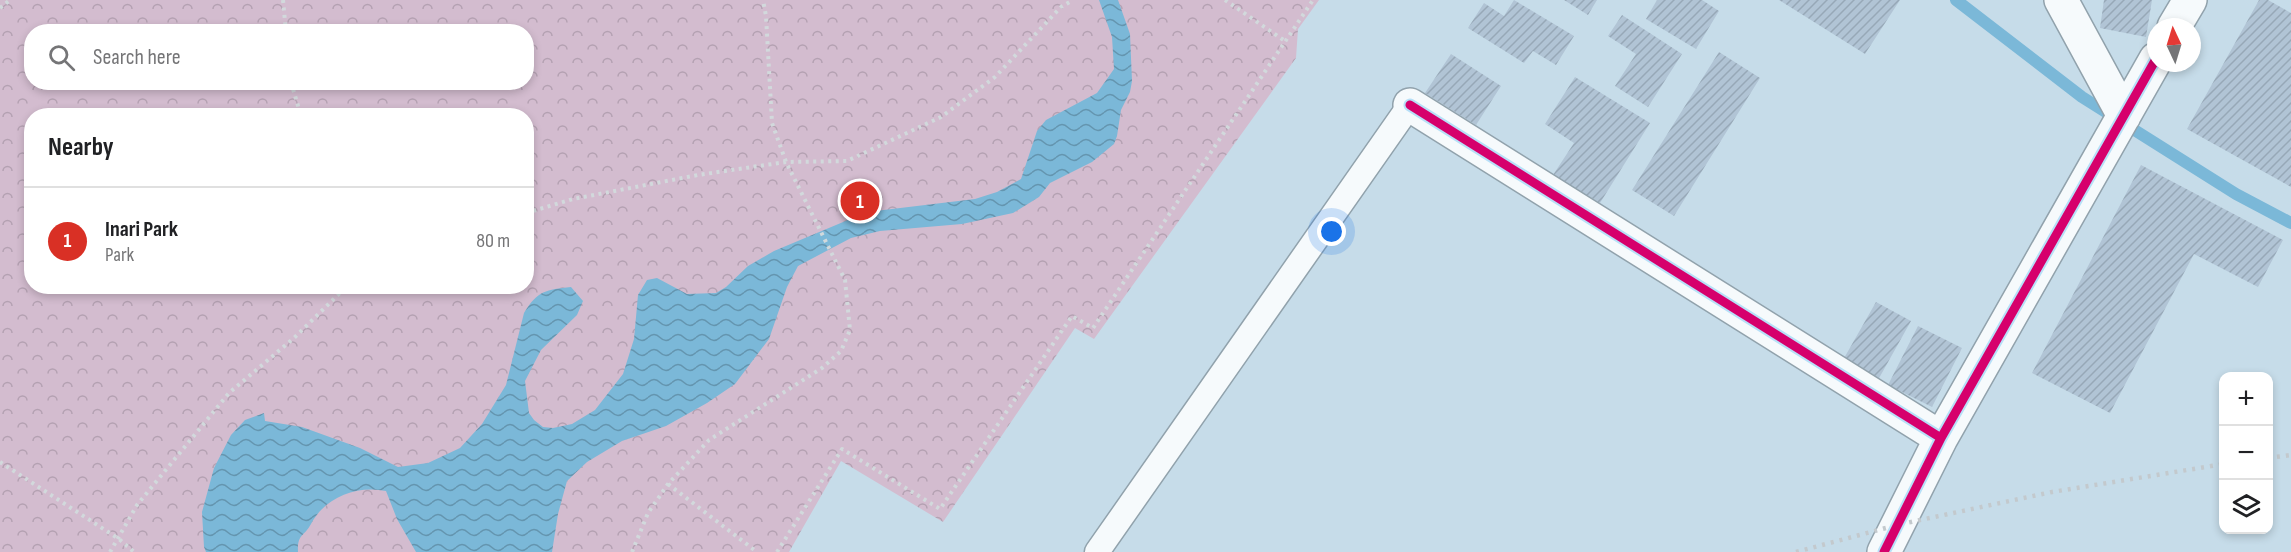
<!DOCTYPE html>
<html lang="en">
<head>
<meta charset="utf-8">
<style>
  :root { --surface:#fff; --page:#f6f6f6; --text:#202124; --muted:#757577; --line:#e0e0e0; --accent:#d93025 }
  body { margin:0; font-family:"Sofia Sans Condensed",sans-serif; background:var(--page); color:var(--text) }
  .controls { position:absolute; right:18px; bottom:18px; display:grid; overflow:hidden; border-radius:12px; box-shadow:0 3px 9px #0003 }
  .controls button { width:54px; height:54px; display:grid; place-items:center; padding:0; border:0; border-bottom:2px solid var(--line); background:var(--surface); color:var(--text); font:30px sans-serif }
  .compass { position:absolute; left:2147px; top:18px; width:54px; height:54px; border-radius:50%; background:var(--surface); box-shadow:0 3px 9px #0003; rotate:356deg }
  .you { position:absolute; left:1332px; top:232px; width:21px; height:21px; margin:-15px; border:4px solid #fff; border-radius:50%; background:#1a73e8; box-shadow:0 0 0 9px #1a73e833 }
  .badge { display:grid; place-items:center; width:39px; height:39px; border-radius:50%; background:var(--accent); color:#fff; font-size:20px; font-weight:700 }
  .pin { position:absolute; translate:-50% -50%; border:3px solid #fff; box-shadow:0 2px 6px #0006 }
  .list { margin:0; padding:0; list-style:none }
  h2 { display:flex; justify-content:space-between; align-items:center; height:78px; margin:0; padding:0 24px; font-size:26px }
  h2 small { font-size:20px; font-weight:400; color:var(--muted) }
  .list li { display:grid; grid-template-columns:39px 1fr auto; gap:18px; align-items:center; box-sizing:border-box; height:108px; padding:0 24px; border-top:2px solid var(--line) }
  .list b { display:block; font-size:22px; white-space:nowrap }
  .list p { margin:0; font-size:20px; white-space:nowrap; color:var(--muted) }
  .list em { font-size:20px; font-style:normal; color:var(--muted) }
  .icon { flex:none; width:33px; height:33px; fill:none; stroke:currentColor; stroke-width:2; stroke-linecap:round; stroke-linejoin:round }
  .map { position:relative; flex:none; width:2291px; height:552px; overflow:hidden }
  .search { position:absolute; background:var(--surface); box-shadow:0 3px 9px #0003; left:24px; top:24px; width:510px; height:66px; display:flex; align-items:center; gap:15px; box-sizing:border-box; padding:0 21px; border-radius:24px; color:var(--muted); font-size:22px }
  .panel { position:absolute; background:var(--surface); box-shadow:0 3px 9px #0003; left:24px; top:108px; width:510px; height:186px; border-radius:24px }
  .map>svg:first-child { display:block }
  .park { fill:url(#park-crowns); fill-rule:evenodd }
  .water { fill:url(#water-waves) }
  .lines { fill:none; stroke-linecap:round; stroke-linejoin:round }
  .stream { stroke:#7bb8d8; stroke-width:12 }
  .building { fill:url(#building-hatch) }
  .service-casing { stroke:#91a2ac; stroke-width:27 }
  .minor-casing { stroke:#91a2ac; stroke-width:36 }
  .path { stroke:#d2d9dc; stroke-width:4; stroke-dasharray:3 4.5; stroke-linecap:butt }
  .service { stroke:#f6fafc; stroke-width:24 }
  .minor { stroke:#f6fafc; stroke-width:33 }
  .rail { stroke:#c3c9cd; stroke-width:4.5; stroke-dasharray:3 6; stroke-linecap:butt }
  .cycleway-casing { stroke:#b7e0f8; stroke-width:13 }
  .cycleway { stroke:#d6006c; stroke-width:9 }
</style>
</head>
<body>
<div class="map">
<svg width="2291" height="552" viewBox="0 0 2291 552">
  <defs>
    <pattern id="park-crowns" width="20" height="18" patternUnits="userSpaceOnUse" patternTransform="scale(1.5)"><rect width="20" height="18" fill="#d3bccf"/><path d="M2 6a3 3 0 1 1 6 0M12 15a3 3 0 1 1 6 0" fill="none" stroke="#b4a1b2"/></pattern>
    <pattern id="water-waves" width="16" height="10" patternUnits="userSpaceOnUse" patternTransform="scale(1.5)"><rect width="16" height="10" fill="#7bb8d8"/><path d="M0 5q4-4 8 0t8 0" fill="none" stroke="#6495af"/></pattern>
    <pattern id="building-hatch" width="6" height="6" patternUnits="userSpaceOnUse" patternTransform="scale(1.5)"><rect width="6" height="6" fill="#b1c4d5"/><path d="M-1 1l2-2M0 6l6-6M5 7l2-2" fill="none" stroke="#97a8b7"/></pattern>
  </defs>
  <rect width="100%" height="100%" fill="#c6dce9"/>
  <!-- park -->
  <path class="park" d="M 0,0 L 1319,0 L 1298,29 L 1296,58 L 1094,339 L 1075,328 L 943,522 L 841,461 L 789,552 L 0,552 ZM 32,32 L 526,32 L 526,82 L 32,82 ZM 32,116 L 526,116 L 526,286 L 32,286 Z"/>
  <!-- water -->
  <path class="water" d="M 1099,0 L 1118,0 L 1130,34 L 1132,81 L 1130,92 L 1121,110 L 1117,136 L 1114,144 L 1092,162 L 1050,183 L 1039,197 L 1013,213 L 962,224 L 880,231 L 851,238 L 798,266 L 787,287 L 769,339 L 735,384 L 707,403 L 666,426 L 622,441 L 587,462 L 567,481 L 558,514 L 552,552 L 416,552 L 397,519 L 386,491 C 357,485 325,497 311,524 C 304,537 297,534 298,552 L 206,552 L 204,547 L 202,512 L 214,468 L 231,435 L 245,420 L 264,413 L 265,421 L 302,427 L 360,448 L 398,467 L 428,463 L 460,448 L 482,424 L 506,385 L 524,313 C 538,290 546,290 571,287 L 583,301 L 577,315 L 541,350 L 525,381 L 529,413 L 534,420 L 543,427 L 553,428 L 572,424 L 595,410 L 623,374 L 634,339 L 638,295 L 647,280 L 657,278 L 687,294 L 716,293 L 726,287 L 748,266 L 774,251 L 867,212 L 975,199 L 997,192 L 1021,179 L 1037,131 L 1046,120 L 1097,93 L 1114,69 L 1112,37 Z"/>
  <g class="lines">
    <!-- stream -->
    <path class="stream" d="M 1956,0 L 2082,97 L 2236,194 L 2291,223"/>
  </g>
  <!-- building -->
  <path class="building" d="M 1514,0 L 1574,36 L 1556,65 L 1533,51 L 1524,63 L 1468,28 L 1484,3 L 1504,16 Z
    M 1564,0 L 1597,0 L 1588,15 Z
    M 1657,0 L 1702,0 L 1719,11 L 1696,49 L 1646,19 Z
    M 1779,0 L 1900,0 L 1865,54 Z
    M 2104,0 L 2152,0 L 2146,37 L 2100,28 Z
    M 2259,0 L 2268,0 L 2291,13 L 2291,187 L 2187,129 Z
    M 1622,15 L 1682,54 L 1648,107 L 1615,86 L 1636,54 L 1608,36 Z
    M 1719,52 L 1760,78 L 1674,216 L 1632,190 Z
    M 1451,54 L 1501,86 L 1476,125 L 1425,93 Z
    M 1575,77 L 1650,123 L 1600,203 L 1553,175 L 1574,143 L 1545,124 Z
    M 2141,165 L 2283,240 L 2258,287 L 2194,254 L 2110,413 L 2032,373 Z
    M 1876,302 L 1911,321 L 1878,380 L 1843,360 Z
    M 1918,326 L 1962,348 L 1932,407 L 1888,385 Z"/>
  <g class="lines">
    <defs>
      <path id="service" d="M 1097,552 L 1410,105"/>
      <path id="minor" d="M 2061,0 L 2124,116
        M 2174,27 L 2190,0
        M 1410,105 L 1941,438
        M 1884,552 L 1941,438 L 2156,59"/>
    </defs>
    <!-- service casing -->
    <use href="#service" class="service-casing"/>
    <!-- minor casing -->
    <use href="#minor" class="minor-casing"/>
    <!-- path -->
    <path class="path" d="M 283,0 L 286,32
      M 1225,0 L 1285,41
      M 0,8 L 10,0
      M 291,82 L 301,116
      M 526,213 L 573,199 L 698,175 L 786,162 L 847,161 L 941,117 L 995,77 L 1061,7 L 1073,0
      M 0,462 L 119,539 L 134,552
      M 668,484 L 757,552
      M 110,552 L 137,505 L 229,393 L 294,338 L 347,286
      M 632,552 L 648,513 L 668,484 L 709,440 L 822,368 L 841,351 L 850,330 L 845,280 L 786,162 L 772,123 L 766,16 L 763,0
      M 777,552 L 842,449 L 940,509 L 1072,316 L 1093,328 L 1313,0"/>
    <!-- service -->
    <use href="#service" class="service"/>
    <!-- minor -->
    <use href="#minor" class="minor"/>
    <!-- rail -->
    <path class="rail" d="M 2268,458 L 2291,455
      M 1796,552 L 1897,525 L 2052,492 L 2224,464"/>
    <defs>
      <path id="cycleway" d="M 1410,105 L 1941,438
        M 1884,552 L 1941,438 L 2156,59"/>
    </defs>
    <!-- cycleway casing -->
    <use href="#cycleway" class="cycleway-casing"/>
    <!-- cycleway -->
    <use href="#cycleway" class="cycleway"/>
  </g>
</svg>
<div class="controls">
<button>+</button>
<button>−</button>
<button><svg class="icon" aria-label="layers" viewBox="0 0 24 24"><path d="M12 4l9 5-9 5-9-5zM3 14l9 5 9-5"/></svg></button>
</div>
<svg class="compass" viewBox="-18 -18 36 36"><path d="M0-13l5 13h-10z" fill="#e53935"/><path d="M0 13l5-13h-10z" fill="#757577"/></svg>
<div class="you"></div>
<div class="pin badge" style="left:860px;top:201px">1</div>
<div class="search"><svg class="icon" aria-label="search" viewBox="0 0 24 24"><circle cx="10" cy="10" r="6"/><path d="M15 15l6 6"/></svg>Search here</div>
<section class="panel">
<h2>Nearby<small></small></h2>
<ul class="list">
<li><span class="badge">1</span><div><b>Inari Park</b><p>Park</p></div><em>80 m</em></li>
</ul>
</section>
</div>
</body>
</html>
